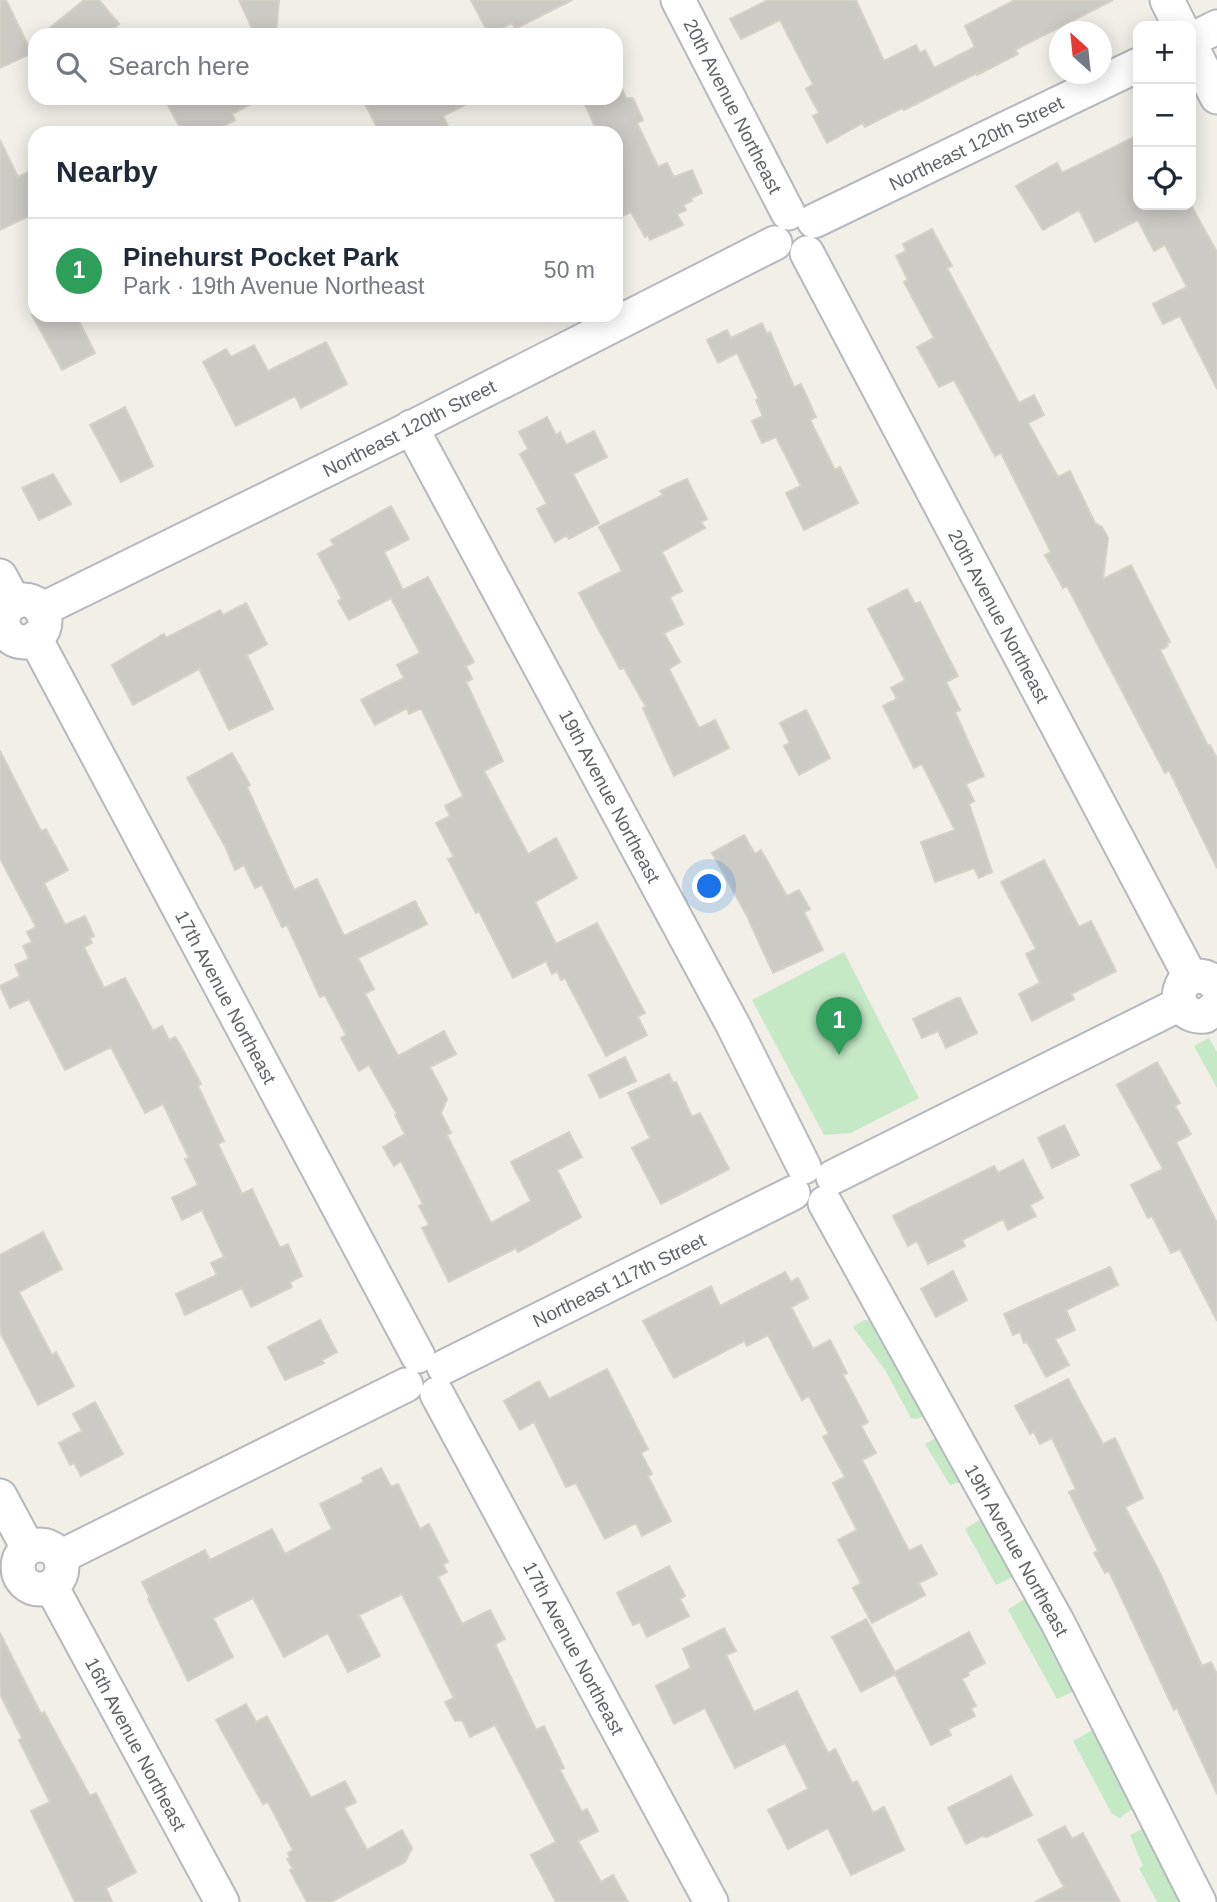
<!DOCTYPE html>
<html lang="en">
<head>
<meta charset="utf-8">
<style>
  :root { --surface:#fff; --page:#f2f2f3; --text:#1f2937; --muted:#747a83; --line:#e0e1e3; --accent:#ea4335 }
  body { margin:0; font-family:Helvetica,sans-serif; background:var(--page); color:var(--text) }
  .controls { position:absolute; right:21px; top:21px; display:grid; overflow:hidden; border-radius:14px; box-shadow:0 4px 18px #0003 }
  .controls button { width:63px; height:63px; display:grid; place-items:center; padding:0; border:0; border-bottom:2px solid var(--line); background:var(--surface); color:var(--text); font:35px sans-serif }
  .compass { position:absolute; left:1049px; top:21px; width:63px; height:63px; border-radius:50%; background:var(--surface); box-shadow:0 4px 18px #0003; rotate:333deg }
  .you { position:absolute; left:710px; top:887px; width:24px; height:24px; margin:-18px; border:5px solid #fff; border-radius:50%; background:#1a73e8; box-shadow:0 0 0 10px #1a73e833 }
  .badge { display:grid; place-items:center; width:46px; height:46px; border-radius:50%; background:var(--accent); color:#fff; font-size:23px; font-weight:700 }
  .pin { position:absolute; translate:-50% -58px; filter:drop-shadow(0 2px 4px #0008) }
  .pin::after { content:''; position:absolute; top:37px; width:24px; height:21px; background:inherit; clip-path:polygon(0 0,100% 0,50% 100%) }
  .list { margin:0; padding:0; list-style:none }
  h2 { display:flex; justify-content:space-between; align-items:center; height:91px; margin:0; padding:0 28px; font-size:30px }
  h2 small { font-size:23px; font-weight:400; color:var(--muted) }
  .list li { display:grid; grid-template-columns:46px 1fr auto; gap:21px; align-items:center; box-sizing:border-box; height:105px; padding:0 28px; border-top:2px solid var(--line) }
  .list b { display:block; font-size:26px; white-space:nowrap }
  .list p { margin:0; font-size:23px; white-space:nowrap; color:var(--muted) }
  .list em { font-size:23px; font-style:normal; color:var(--muted) }
  .icon { flex:none; width:38px; height:38px; fill:none; stroke:currentColor; stroke-width:2; stroke-linecap:round; stroke-linejoin:round }
  .map { position:relative; flex:none; width:1217px; height:1902px; overflow:hidden }
  .search { position:absolute; background:var(--surface); box-shadow:0 4px 18px #0003; left:28px; top:28px; width:595px; height:77px; display:flex; align-items:center; gap:18px; box-sizing:border-box; padding:0 24px; border-radius:21px; color:var(--muted); font-size:26px }
  .panel { position:absolute; background:var(--surface); box-shadow:0 4px 18px #0003; left:28px; top:126px; width:595px; height:196px; border-radius:21px }
  .map>svg:first-child { display:block }
  .green { fill:#c5e8c5 }
  .building { fill:#cccac5; stroke:#d6d1c6; stroke-width:2 }
  .lines { fill:none; stroke-linecap:round; stroke-linejoin:round }
  .minor-casing { stroke:#b5b8bc; stroke-width:37 }
  .minor { stroke:#fff; stroke-width:33 }
  .labels { text-anchor:middle; stroke-width:7; stroke-linejoin:round; paint-order:stroke }
  .street-label { font-size:19px; fill:#5f6368; stroke:#fff }
</style>
</head>
<body>
<div class="map">
<svg width="1217" height="1902" viewBox="0 0 1217 1902">
  <rect width="100%" height="100%" fill="#f1efe8"/>
  <!-- green -->
  <path class="green" d="M 844,952 L 919,1098 L 851,1133 L 824,1135 L 752,1000 Z
    M 1209,1038 L 1217,1052 L 1217,1088 L 1194,1046 Z
    M 864,1320 L 873,1321 L 928,1415 L 916,1419 L 911,1418 L 885,1370 L 853,1327 Z
    M 940,1436 L 961,1482 L 950,1485 L 925,1444 Z
    M 986,1516 L 1018,1574 L 996,1585 L 965,1529 Z
    M 1030,1595 L 1076,1690 L 1057,1699 L 1008,1610 Z
    M 1093,1730 L 1099,1733 L 1135,1801 L 1132,1809 L 1120,1818 L 1112,1814 L 1073,1741 Z
    M 1146,1827 L 1187,1902 L 1157,1902 L 1139,1868 L 1143,1866 L 1130,1835 Z"/>
  <!-- building -->
  <path class="building" d="M 0,0 L 6,0 L 32,53 L 0,68 Z
    M 84,0 L 99,0 L 119,24 L 106,35 L 41,35 Z
    M 239,0 L 279,0 L 276,35 L 255,35 Z
    M 471,0 L 572,0 L 515,29 L 512,23 L 489,35 Z
    M 768,0 L 856,0 L 884,61 L 916,45 L 920,53 L 925,50 L 934,68 L 975,47 L 965,26 L 1015,0 L 1113,0 L 1015,50 L 1018,54 L 977,75 L 977,73 L 904,110 L 902,108 L 865,127 L 863,123 L 827,143 L 813,116 L 819,113 L 806,89 L 813,84 L 780,20 L 741,39 L 730,19 Z
    M 616,75 L 626,98 L 633,98 L 643,120 L 637,123 L 658,167 L 667,163 L 674,177 L 692,170 L 702,193 L 691,198 L 692,201 L 683,205 L 686,210 L 677,214 L 683,225 L 650,240 L 648,235 L 645,237 L 631,212 L 616,219 L 616,133 L 598,133 L 582,98 L 616,98 Z
    M 164,98 L 262,98 L 232,114 L 235,120 L 210,133 L 183,133 Z
    M 362,98 L 478,98 L 443,116 L 448,126 L 434,133 L 380,133 Z
    M 1138,135 L 1138,205 L 1191,205 L 1217,252 L 1217,389 L 1180,316 L 1163,324 L 1153,304 L 1187,287 L 1165,245 L 1154,251 L 1138,220 L 1095,242 L 1079,210 L 1043,230 L 1016,186 L 1057,163 L 1062,173 Z
    M 0,140 L 18,177 L 35,169 L 35,213 L 0,230 Z
    M 932,229 L 952,266 L 947,268 L 1019,403 L 1034,395 L 1044,415 L 1028,423 L 1058,477 L 1070,471 L 1095,523 L 1102,527 L 1108,538 L 1103,579 L 1131,565 L 1170,642 L 1167,643 L 1168,646 L 1160,650 L 1208,746 L 1210,745 L 1217,758 L 1217,868 L 1169,770 L 1165,773 L 1067,586 L 1063,588 L 1045,555 L 1051,552 L 1001,453 L 995,456 L 954,380 L 939,387 L 917,347 L 934,338 L 904,282 L 908,280 L 896,256 L 906,251 L 903,244 Z
    M 32,315 L 76,315 L 95,353 L 62,370 Z
    M 762,323 L 767,334 L 770,332 L 794,387 L 801,384 L 816,417 L 810,420 L 835,470 L 840,467 L 858,503 L 804,530 L 786,493 L 801,486 L 776,437 L 762,443 L 752,421 L 763,416 L 756,400 L 759,399 L 737,353 L 718,363 L 707,340 L 727,330 L 731,338 Z
    M 326,342 L 347,384 L 301,408 L 295,396 L 236,426 L 203,362 L 226,349 L 231,357 L 254,345 L 268,371 Z
    M 125,407 L 153,466 L 121,482 L 90,425 Z
    M 547,417 L 556,435 L 560,432 L 566,445 L 594,431 L 607,457 L 573,474 L 599,523 L 569,539 L 567,535 L 555,542 L 537,509 L 547,504 L 520,454 L 528,449 L 519,432 Z
    M 53,474 L 71,504 L 39,520 L 22,488 Z
    M 687,479 L 707,519 L 701,522 L 705,528 L 662,552 L 682,591 L 670,597 L 683,624 L 664,633 L 680,662 L 669,669 L 699,728 L 715,720 L 729,748 L 674,776 L 643,708 L 646,707 L 624,668 L 620,669 L 579,593 L 622,571 L 599,527 L 663,495 L 660,491 Z
    M 391,506 L 409,539 L 384,552 L 403,590 L 428,577 L 474,662 L 466,666 L 472,679 L 466,682 L 503,761 L 484,771 L 528,854 L 556,838 L 577,878 L 535,902 L 556,944 L 597,923 L 645,1013 L 638,1017 L 647,1035 L 606,1056 L 565,978 L 561,980 L 557,971 L 552,974 L 546,961 L 513,978 L 479,911 L 476,913 L 448,859 L 454,857 L 436,823 L 450,816 L 445,806 L 463,796 L 422,710 L 420,709 L 409,714 L 407,708 L 375,725 L 361,700 L 404,678 L 397,665 L 420,653 L 391,598 L 349,620 L 338,601 L 342,599 L 318,554 L 334,545 L 331,540 Z
    M 907,589 L 915,604 L 920,602 L 958,676 L 946,682 L 960,710 L 955,712 L 984,776 L 966,784 L 974,801 L 969,804 L 992,872 L 979,878 L 974,868 L 935,882 L 921,842 L 955,830 L 922,764 L 914,768 L 883,706 L 897,699 L 891,688 L 905,680 L 868,609 Z
    M 246,603 L 267,644 L 247,655 L 273,709 L 229,730 L 199,669 L 133,705 L 112,665 L 164,634 L 166,638 L 220,610 L 223,615 Z
    M 806,710 L 830,758 L 799,775 L 784,746 L 790,743 L 780,723 Z
    M 0,751 L 41,831 L 46,829 L 68,870 L 44,883 L 65,925 L 85,916 L 94,936 L 90,938 L 92,943 L 84,947 L 104,988 L 125,978 L 153,1031 L 162,1026 L 169,1040 L 175,1037 L 182,1048 L 201,1084 L 198,1086 L 224,1141 L 218,1144 L 242,1194 L 252,1189 L 280,1248 L 288,1244 L 302,1276 L 290,1282 L 292,1287 L 251,1307 L 242,1288 L 185,1315 L 176,1294 L 217,1275 L 211,1263 L 224,1257 L 202,1210 L 182,1220 L 172,1198 L 198,1185 L 185,1159 L 189,1158 L 163,1104 L 145,1113 L 111,1047 L 65,1070 L 29,999 L 10,1008 L 0,986 L 20,976 L 15,965 L 29,959 L 23,946 L 32,942 L 27,932 L 36,927 L 0,858 Z
    M 232,753 L 250,785 L 247,787 L 294,890 L 317,879 L 344,936 L 415,901 L 427,924 L 358,958 L 374,989 L 365,994 L 398,1056 L 444,1031 L 456,1054 L 430,1067 L 447,1099 L 441,1113 L 451,1133 L 447,1135 L 491,1223 L 531,1201 L 511,1162 L 569,1132 L 582,1157 L 557,1170 L 581,1217 L 518,1252 L 516,1248 L 449,1282 L 422,1228 L 429,1225 L 419,1206 L 423,1204 L 401,1161 L 394,1166 L 383,1147 L 405,1134 L 395,1115 L 397,1114 L 369,1065 L 359,1071 L 341,1038 L 346,1035 L 325,995 L 320,997 L 287,925 L 282,927 L 262,885 L 255,888 L 244,865 L 235,870 L 226,848 L 187,778 Z
    M 744,835 L 755,854 L 761,850 L 787,896 L 799,890 L 810,909 L 804,912 L 823,950 L 773,973 L 747,916 L 712,853 Z
    M 1044,860 L 1079,927 L 1091,921 L 1116,971 L 1071,994 L 1074,999 L 1032,1021 L 1019,994 L 1040,983 L 1026,954 L 1036,949 L 1001,882 Z
    M 957,998 L 960,998 L 977,1033 L 946,1048 L 938,1031 L 922,1038 L 913,1019 Z
    M 625,1057 L 636,1081 L 600,1098 L 589,1075 Z
    M 1157,1062 L 1180,1103 L 1175,1106 L 1191,1134 L 1176,1142 L 1217,1223 L 1217,1321 L 1180,1249 L 1171,1253 L 1152,1216 L 1148,1218 L 1131,1185 L 1163,1169 L 1117,1085 Z
    M 669,1074 L 673,1083 L 676,1082 L 692,1117 L 700,1113 L 729,1169 L 661,1204 L 632,1148 L 650,1138 L 628,1093 Z
    M 1064,1125 L 1079,1155 L 1052,1168 L 1038,1138 Z
    M 1023,1160 L 1043,1198 L 1030,1205 L 1036,1216 L 1008,1230 L 1003,1219 L 962,1240 L 965,1246 L 928,1264 L 917,1241 L 908,1246 L 893,1216 L 994,1166 L 998,1173 Z
    M 43,1232 L 62,1269 L 19,1292 L 52,1355 L 56,1352 L 74,1386 L 38,1405 L 0,1332 L 0,1255 Z
    M 1110,1267 L 1118,1285 L 1066,1310 L 1075,1330 L 1055,1339 L 1069,1365 L 1046,1377 L 1027,1342 L 1024,1343 L 1020,1332 L 1013,1335 L 1004,1314 Z
    M 953,1271 L 967,1300 L 936,1317 L 921,1289 Z
    M 785,1272 L 791,1282 L 798,1278 L 808,1298 L 791,1307 L 813,1349 L 830,1340 L 847,1373 L 843,1375 L 868,1422 L 861,1426 L 876,1453 L 862,1460 L 909,1551 L 921,1545 L 937,1574 L 919,1583 L 925,1595 L 872,1623 L 853,1588 L 861,1583 L 838,1540 L 857,1530 L 833,1483 L 845,1477 L 823,1437 L 829,1434 L 809,1396 L 802,1400 L 768,1335 L 747,1346 L 744,1341 L 674,1378 L 643,1321 L 711,1286 L 720,1306 Z
    M 320,1320 L 337,1352 L 322,1360 L 324,1363 L 285,1380 L 268,1347 Z
    M 607,1369 L 648,1449 L 641,1453 L 652,1474 L 648,1476 L 671,1521 L 642,1536 L 636,1523 L 605,1539 L 576,1483 L 566,1487 L 534,1422 L 520,1430 L 504,1401 L 539,1381 L 549,1399 Z
    M 1068,1379 L 1103,1444 L 1115,1438 L 1143,1498 L 1125,1507 L 1160,1573 L 1202,1666 L 1211,1662 L 1217,1674 L 1217,1794 L 1177,1708 L 1174,1710 L 1109,1571 L 1105,1573 L 1094,1553 L 1098,1551 L 1069,1492 L 1076,1489 L 1052,1438 L 1040,1444 L 1034,1432 L 1030,1434 L 1015,1406 Z
    M 95,1402 L 123,1454 L 81,1476 L 74,1463 L 70,1465 L 59,1443 L 82,1431 L 73,1414 Z
    M 381,1468 L 391,1487 L 398,1484 L 420,1529 L 429,1524 L 448,1562 L 443,1564 L 447,1572 L 438,1577 L 462,1624 L 490,1610 L 505,1639 L 495,1644 L 536,1730 L 544,1726 L 564,1768 L 560,1770 L 582,1812 L 587,1809 L 598,1831 L 578,1841 L 601,1882 L 613,1875 L 628,1902 L 556,1902 L 531,1855 L 556,1842 L 495,1725 L 470,1737 L 462,1720 L 455,1721 L 445,1702 L 454,1698 L 402,1594 L 359,1615 L 380,1656 L 348,1672 L 328,1633 L 284,1657 L 253,1598 L 213,1618 L 233,1657 L 188,1681 L 148,1599 L 150,1598 L 142,1582 L 205,1550 L 210,1560 L 272,1529 L 285,1554 L 332,1529 L 320,1504 L 364,1482 L 362,1478 Z
    M 669,1566 L 685,1596 L 680,1599 L 689,1616 L 647,1637 L 640,1622 L 633,1625 L 617,1593 Z
    M 866,1619 L 895,1672 L 969,1632 L 985,1663 L 968,1672 L 969,1675 L 962,1679 L 976,1706 L 971,1708 L 975,1716 L 948,1729 L 951,1735 L 931,1745 L 895,1674 L 861,1692 L 832,1637 Z
    M 724,1628 L 736,1651 L 726,1655 L 754,1712 L 797,1691 L 828,1753 L 835,1749 L 852,1783 L 857,1781 L 873,1813 L 884,1807 L 904,1850 L 851,1875 L 828,1828 L 788,1849 L 768,1810 L 808,1789 L 785,1743 L 735,1768 L 705,1708 L 674,1724 L 656,1686 L 691,1668 L 683,1649 Z
    M 0,1633 L 41,1714 L 44,1712 L 90,1796 L 96,1793 L 136,1872 L 106,1888 L 112,1902 L 75,1902 L 31,1811 L 50,1802 L 19,1740 L 22,1738 L 0,1694 Z
    M 246,1704 L 256,1722 L 267,1716 L 311,1798 L 345,1781 L 356,1802 L 344,1808 L 367,1850 L 402,1830 L 412,1848 L 405,1862 L 331,1902 L 307,1902 L 290,1870 L 293,1869 L 287,1859 L 290,1858 L 288,1853 L 293,1850 L 268,1802 L 263,1804 L 216,1720 Z
    M 1011,1776 L 1032,1815 L 987,1837 L 982,1836 L 966,1844 L 948,1808 Z
    M 1065,1826 L 1072,1839 L 1083,1833 L 1120,1902 L 1035,1902 L 1064,1887 L 1038,1840 Z"/>
  <g class="lines">
    <defs>
      <path id="minor" d="M 678,0 L 788,213
        M 1167,0 L 1180,26
        M 1191,40 L 1217,27
        M 1191,46 L 1217,97
        M 814,221 L 1138,65
        M 807,253 L 1191,978
        M 411,427 L 733,1025 L 804,1167
        M 0,576 L 14,602
        M3 621a21 21 0 1 1 42 0a21 21 0 1 1-42 0Z
        M 41,610 L 399,434 L 775,243
        M 35,638 L 418,1356
        M 1217,986 C 1208,974 1195,973 1183,983 C 1173,1001 1184,1018 1205,1016 L 1217,1006
        M 833,1177 L 1180,1004
        M 825,1203 L 1058,1623 L 1199,1902
        M 444,1367 L 793,1193
        M 437,1394 L 711,1902
        M 0,1496 L 28,1548
        M18 1567a22 22 0 1 1 44 0a22 22 0 1 1-44 0Z
        M 60,1557 L 406,1385
        M 51,1586 L 222,1902"/>
    </defs>
    <!-- minor casing -->
    <use href="#minor" class="minor-casing"/>
    <!-- minor -->
    <use href="#minor" class="minor"/>
  </g>
  <g class="labels">
    <!-- street labels -->
    <g class="street-label">
      <text transform="translate(733 106) rotate(63)" y="7">20th Avenue Northeast</text>
      <text transform="translate(976 143) rotate(-26)" y="7">Northeast 120th Street</text>
      <text transform="translate(409 428) rotate(-27)" y="7">Northeast 120th Street</text>
      <text transform="translate(999 616) rotate(62)" y="7">20th Avenue Northeast</text>
      <text transform="translate(610 796) rotate(62)" y="7">19th Avenue Northeast</text>
      <text transform="translate(226 997) rotate(62)" y="7">17th Avenue Northeast</text>
      <text transform="translate(619 1280) rotate(-26)" y="7">Northeast 117th Street</text>
      <text transform="translate(1017 1550) rotate(61)" y="7">19th Avenue Northeast</text>
      <text transform="translate(574 1648) rotate(62)" y="7">17th Avenue Northeast</text>
      <text transform="translate(136 1744) rotate(62)" y="7">16th Avenue Northeast</text>
    </g>
  </g>
</svg>
<div class="controls">
<button>+</button>
<button>−</button>
<button><svg class="icon" aria-label="locate" viewBox="0 0 24 24"><circle cx="12" cy="12" r="6"/><path d="M12 2v4M12 18v4M2 12h4M18 12h4"/></svg></button>
</div>
<svg class="compass" viewBox="-18 -18 36 36"><path d="M0-13l5 13h-10z" fill="#e53935"/><path d="M0 13l5-13h-10z" fill="#747a83"/></svg>
<div class="you"></div>
<div class="pin badge" style="left:839px;top:1055px;background:#2e9e5b">1</div>
<div class="search"><svg class="icon" aria-label="search" viewBox="0 0 24 24"><circle cx="10" cy="10" r="6"/><path d="M15 15l6 6"/></svg>Search here</div>
<section class="panel">
<h2>Nearby<small></small></h2>
<ul class="list">
<li><span class="badge" style="background:#2e9e5b">1</span><div><b>Pinehurst Pocket Park</b><p>Park · 19th Avenue Northeast</p></div><em>50 m</em></li>
</ul>
</section>
</div>
</body>
</html>
